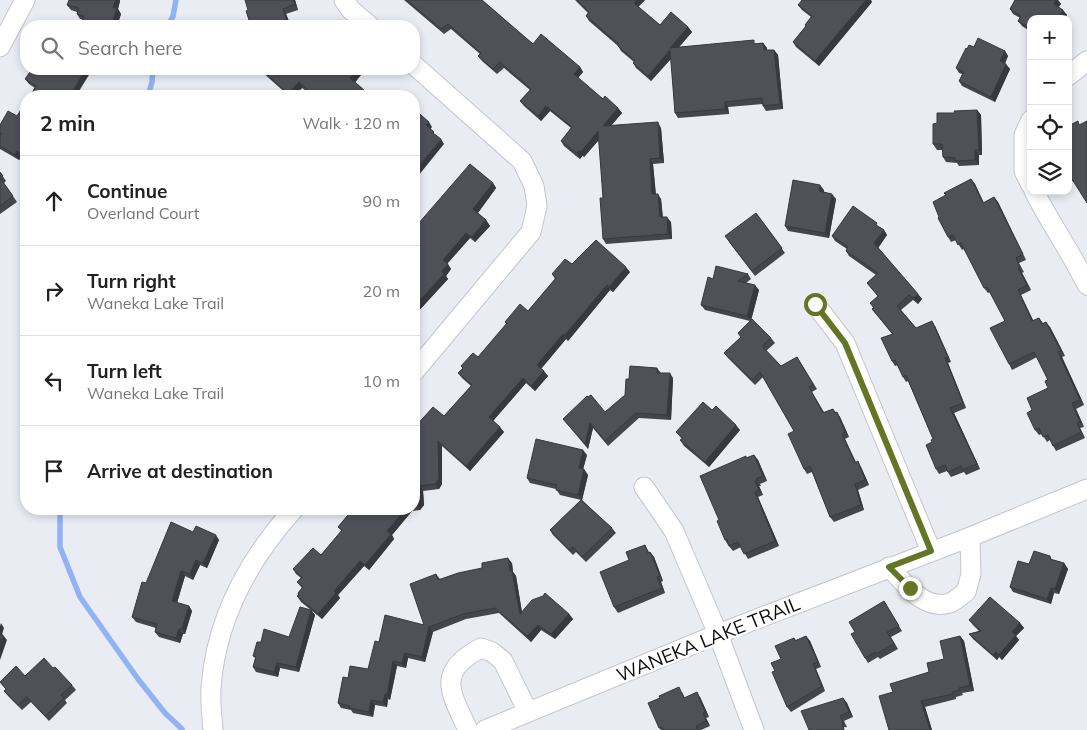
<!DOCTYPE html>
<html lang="en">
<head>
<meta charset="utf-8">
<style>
  :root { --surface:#fff; --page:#f6f6f6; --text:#202124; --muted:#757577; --line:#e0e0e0 }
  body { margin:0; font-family:Mulish,sans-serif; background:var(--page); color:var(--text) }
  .controls { position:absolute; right:15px; top:15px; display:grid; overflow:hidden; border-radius:10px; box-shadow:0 2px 8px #0003 }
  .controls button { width:45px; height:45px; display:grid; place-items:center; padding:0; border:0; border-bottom:1px solid var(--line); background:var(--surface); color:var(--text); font:25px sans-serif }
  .stop { position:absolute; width:15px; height:15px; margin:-11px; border:4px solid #627625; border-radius:50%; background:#fff }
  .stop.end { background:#627625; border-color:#fff; box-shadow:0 1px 5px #0008 }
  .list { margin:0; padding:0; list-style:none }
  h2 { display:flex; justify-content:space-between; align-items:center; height:65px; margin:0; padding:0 20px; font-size:21px }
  h2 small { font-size:16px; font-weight:400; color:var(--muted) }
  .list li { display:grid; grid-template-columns:32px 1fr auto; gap:15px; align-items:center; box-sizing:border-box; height:90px; padding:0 20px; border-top:1px solid var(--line) }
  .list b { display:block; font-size:19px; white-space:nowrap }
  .list p { margin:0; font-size:16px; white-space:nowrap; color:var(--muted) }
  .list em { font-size:16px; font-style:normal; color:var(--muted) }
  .icon { flex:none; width:28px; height:28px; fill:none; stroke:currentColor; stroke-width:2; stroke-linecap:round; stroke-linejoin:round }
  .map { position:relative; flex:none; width:1087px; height:730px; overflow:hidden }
  .search { position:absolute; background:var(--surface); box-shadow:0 2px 8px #0003; left:20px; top:20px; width:400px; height:55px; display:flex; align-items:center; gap:12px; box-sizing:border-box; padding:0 18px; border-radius:20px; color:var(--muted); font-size:19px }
  .panel { position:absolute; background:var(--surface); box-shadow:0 2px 8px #0003; left:20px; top:90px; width:400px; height:425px; border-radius:20px }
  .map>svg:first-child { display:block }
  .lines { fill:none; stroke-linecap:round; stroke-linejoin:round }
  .stream { stroke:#91b2f3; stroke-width:5.5 }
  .street-casing { stroke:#c3c5cd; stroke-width:21 }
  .street { stroke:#fff; stroke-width:19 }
  .wall { fill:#45464c }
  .shaded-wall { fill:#38393e }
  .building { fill:#505158; stroke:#38393e }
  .route { stroke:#627625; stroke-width:6 }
  .labels { text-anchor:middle; stroke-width:5; stroke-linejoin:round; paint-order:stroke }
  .street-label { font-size:19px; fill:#0c0c0f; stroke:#fff }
</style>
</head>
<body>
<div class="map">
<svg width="1087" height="730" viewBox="0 0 1087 730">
  <rect width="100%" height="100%" fill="#eaecf4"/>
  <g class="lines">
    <!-- stream -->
    <path class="stream" d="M 168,26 L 173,16 L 176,0
      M 148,96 L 152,82 L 153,69
      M 60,509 L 60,547 L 80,597 L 138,679 L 165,713 L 182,729"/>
    <defs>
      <path id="street" d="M 344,0 L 351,10 L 370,26
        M 0,47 L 25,0
        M 414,65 L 522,161 L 534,186 L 537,206 L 531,232 L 414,372
        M 1068,76 L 1087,61
        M 1031,120 L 1024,135 L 1024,171 L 1031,185
        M 1034,191 C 1050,223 1071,252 1087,285
        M 815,304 L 845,343 L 931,551
        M 644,487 L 674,531 L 718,634 L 754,730
        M 889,567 C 905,583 923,611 950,603 C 955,601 961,595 966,592 L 971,574 L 970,537
        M 213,730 C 212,716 210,701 211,688 C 216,618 248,560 294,509
        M 468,730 C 451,693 435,672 481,648 L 492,652 L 503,661 L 528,712
        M 485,730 L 718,634 L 970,537 L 1087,489"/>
    </defs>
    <!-- street casing -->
    <use href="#street" class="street-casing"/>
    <!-- street -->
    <use href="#street" class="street"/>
  </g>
  <!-- wall -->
  <path class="wall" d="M 295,0 L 298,10 L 286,14 L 291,26 L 251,26 L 248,10 Z
    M 404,0 L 482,0 L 533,44 L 580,67 L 583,72 L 578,78 L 603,99 L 618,108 L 622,113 L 611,126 L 661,128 L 664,163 L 653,164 L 656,194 L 661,199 L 663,217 L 671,222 L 672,239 L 606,244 L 603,239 L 603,198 L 599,140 L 584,157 L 583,155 L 580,159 L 576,156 L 564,146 L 561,141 L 571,128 L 550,111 L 541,121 L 524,106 L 520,101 L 530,90 L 504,68 L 497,74 L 482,61 L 478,56 L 480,54 L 451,29 L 444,34 Z
    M 575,0 L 645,0 L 638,7 L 660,25 L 688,27 L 692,32 L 679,47 L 763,43 L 767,48 L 767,50 L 774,50 L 778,55 L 783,109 L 766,111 L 763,106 L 763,104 L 728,107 L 729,114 L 678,118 L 675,113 L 671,59 L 651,81 L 636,68 L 633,63 L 634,62 L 621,51 L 618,46 L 589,21 L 586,16 L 588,13 Z
    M 1015,0 L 1058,0 L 1061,4 L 1058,7 L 1067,15 L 1031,19 L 1031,32 L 1022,26 L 1018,21 L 1020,18 L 1013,14 L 1010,9 Z
    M 120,1 L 118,9 L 121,14 L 117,26 L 80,26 L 82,19 L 80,19 L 77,14 L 77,12 L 71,10 L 67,5 Z
    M 872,2 L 819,66 L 796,47 L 793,42 L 806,26 L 805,25 L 811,17 L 802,10 L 798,5 Z
    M 974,47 L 1005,51 L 1008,56 L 1005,64 L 1010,69 L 995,102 L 962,86 L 959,81 L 962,74 L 959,73 L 956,68 Z
    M 260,69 L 362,69 L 364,71 L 355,82 L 364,90 L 367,95 L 367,96 L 313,96 L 302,88 L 294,96 L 289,96 L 262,72 Z
    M 92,70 L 35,88 L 29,84 L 25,79 Z
    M 26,102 L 26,156 L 25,159 L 21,157 L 19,160 L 0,149 L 0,125 L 17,116 Z
    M 977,110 L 981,115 L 982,155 L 979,155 L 979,165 L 959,166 L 957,163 L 946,162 L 943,157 L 942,150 L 937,150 L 933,144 L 937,123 L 955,113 Z
    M 1068,126 L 1073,181 L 1071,182 L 1068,179 Z
    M 0,172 L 6,181 L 4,183 L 17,202 L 0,214 Z
    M 971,179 L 975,184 L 984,203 L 994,197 L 998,202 L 1026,260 L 1019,263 L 1024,272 L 1022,273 L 1031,290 L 1021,295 L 1033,321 L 1039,318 L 1043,323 L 1050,327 L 1065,356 L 1062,357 L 1084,405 L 1076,409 L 1084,427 L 1080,428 L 1085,438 L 1056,451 L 1050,440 L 1047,442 L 1042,434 L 1039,435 L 1035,430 L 1032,410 L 1048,388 L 1048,380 L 1037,357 L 1012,370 L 1009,364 L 1005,321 L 990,292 L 988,293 L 984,288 L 964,249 L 962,250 L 956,240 L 951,242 L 948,237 L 946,195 Z
    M 493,183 L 496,188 L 478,213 L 486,220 L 490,226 L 475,242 L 470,238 L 447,264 L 451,269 L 446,276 L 448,279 L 414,316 L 418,224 Z
    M 824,190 L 824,192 L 836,199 L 829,238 L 788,231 L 785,226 Z
    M 756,213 L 785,253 L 755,276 L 729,242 Z
    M 880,227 L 884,230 L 887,235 L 878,248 L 922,299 L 918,304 L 913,300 L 901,310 L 916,328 L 935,326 L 951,362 L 948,363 L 966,408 L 954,413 L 980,469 L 966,475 L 964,472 L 951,477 L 947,471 L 939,474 L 936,469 L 932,442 L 933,439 L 908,381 L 906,382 L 903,377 L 898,365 L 895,366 L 892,361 L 892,334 L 872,309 L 873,308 L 878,296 L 867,283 L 876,275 L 849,256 L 846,251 L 847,249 L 835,241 L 832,236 Z
    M 572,264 L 630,272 L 613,292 L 610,290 L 568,341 L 566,339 L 541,369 L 548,376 L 535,391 L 526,383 L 493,421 L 504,432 L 470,471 L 442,446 L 442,484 L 439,489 L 423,491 L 424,505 L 420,510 L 412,511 L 392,535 L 394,539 L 369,570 L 364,566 L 338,595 L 340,598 L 322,619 L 311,610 L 315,615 L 299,672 L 280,668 L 278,677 L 256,672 L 253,667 L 255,658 L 253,656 L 261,642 L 289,637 L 311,610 L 301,602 L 297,596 L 299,595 L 298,593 L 302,588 L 297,582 L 301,578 L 296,574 L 293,569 L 321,555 L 342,531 L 338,527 L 353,509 L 414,509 L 414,428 L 444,416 L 471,386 L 462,378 L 458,373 L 463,369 L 461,366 L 478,357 L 507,324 L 505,322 L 528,311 L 555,279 L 552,274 Z
    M 748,274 L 751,279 L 746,283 L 759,290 L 751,320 L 771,338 L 775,343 L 766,351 L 781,366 L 797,357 L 817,389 L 812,392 L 824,412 L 833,409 L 840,417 L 849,437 L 845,439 L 856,462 L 861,467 L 869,485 L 858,490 L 864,510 L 834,522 L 830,517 L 812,472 L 807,474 L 804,469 L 794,431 L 763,377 L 755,385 L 728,358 L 724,353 L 741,337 L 738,333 L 750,321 L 705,310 L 701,305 L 713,279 Z
    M 657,368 L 661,373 L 673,378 L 671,420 L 639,418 L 608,446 L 593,428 L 588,449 L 563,419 L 605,412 L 625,395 L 629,379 Z
    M 712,410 L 740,430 L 709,467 L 684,446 L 680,440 L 682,439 L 676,432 Z
    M 587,455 L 583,469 L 588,475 L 582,500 L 612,528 L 616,533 L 586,562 L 576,552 L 573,555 L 553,535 L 550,530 L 581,500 L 560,495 L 556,489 L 530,483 L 527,478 Z
    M 754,455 L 758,460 L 767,481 L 760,484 L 761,486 L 759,486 L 763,495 L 758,497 L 779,546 L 748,559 L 741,547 L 733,551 L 728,545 L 725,540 L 719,520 L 747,458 Z
    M 193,532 L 219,540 L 207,568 L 200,565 L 193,580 L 185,576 L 177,603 L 189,606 L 192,611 L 185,634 L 183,634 L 180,643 L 159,637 L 155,632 L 156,628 L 136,622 L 132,617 Z
    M 645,545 L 649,552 L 650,552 L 654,557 L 663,581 L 661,582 L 665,593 L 618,613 L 614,607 L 629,560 Z
    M 1050,556 L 1052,560 L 1064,563 L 1068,569 L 1059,594 L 1054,593 L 1051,604 L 1013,592 L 1010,587 L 1029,564 Z
    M 512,563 L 513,572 L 516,576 L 522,612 L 569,614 L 573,619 L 555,639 L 541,630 L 531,642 L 499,613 L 466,619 L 433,632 L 425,662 L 408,658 L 406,668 L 397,666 L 390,700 L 388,699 L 387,707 L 375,705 L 373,717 L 353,713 L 351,710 L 341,708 L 338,703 L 348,678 L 368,669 L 379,642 L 424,625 L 436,574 L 440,579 Z
    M 884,601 L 902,631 L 891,637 L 898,649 L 880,659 L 878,657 L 868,663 L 865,658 L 855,632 Z
    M 969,620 L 1020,623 L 1024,628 L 1016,636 L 1019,640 L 1002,660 L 999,657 L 997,660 L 973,639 L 969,634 L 979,631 L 973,625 Z
    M 806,636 L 810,641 L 821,667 L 816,669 L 825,691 L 791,712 L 787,707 L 775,671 L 794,638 L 796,640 Z
    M 960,636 L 964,641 L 974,691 L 962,693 L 963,695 L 956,697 L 956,699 L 925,707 L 932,730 L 889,730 L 893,692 L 929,672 L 944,659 Z
    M 53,668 L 72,685 L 76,690 L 65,700 L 67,703 L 49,721 L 31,702 L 22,710 L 8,696 L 4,691 L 6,689 L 0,682 Z
    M 682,692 L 685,698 L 700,697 L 709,717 L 706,718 L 710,726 L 701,730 L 661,730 L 659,728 Z
    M 843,698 L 847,703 L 853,717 L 844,721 L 847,727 L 809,730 Z"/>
  <!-- shaded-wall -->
  <path class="shaded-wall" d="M 116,0 L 120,0 L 120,1 L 118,9 L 121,14 L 117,26 L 111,26 L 113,7 Z
    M 293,0 L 295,0 L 298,10 Z
    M 637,0 L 645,0 L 637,8 L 634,3 Z
    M 866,0 L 871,0 L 872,2 L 819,66 L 815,61 Z
    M 1056,0 L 1058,0 L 1061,4 L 1057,9 L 1054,4 Z
    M 283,9 L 286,14 L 291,26 L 289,26 L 288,25 Z
    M 1063,10 L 1067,15 L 1065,19 L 1058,19 Z
    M 688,27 L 692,32 L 674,53 L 670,48 Z
    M 763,43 L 767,48 L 767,56 L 764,50 Z
    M 670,50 L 674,55 L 651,81 L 648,76 Z
    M 774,50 L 778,55 L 783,109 L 780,104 Z
    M 1005,51 L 1008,56 L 1003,66 L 1000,61 Z
    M 1006,64 L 1010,69 L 995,102 L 991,97 Z
    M 580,67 L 583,72 L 577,79 L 574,74 Z
    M 86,69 L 91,69 L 92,70 L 76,96 L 69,96 Z
    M 358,69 L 362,69 L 364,71 L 354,84 L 350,78 Z
    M 299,82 L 302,88 L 294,96 L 290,96 L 288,94 Z
    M 364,90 L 367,95 L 367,96 L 359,96 Z
    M 725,102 L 728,107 L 729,114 L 725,109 Z
    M 546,106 L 550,111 L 541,121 L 538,116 Z
    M 618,108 L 622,113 L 606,131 L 603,126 Z
    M 977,110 L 981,115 L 982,155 L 979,150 Z
    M 429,122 L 432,127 L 430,130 L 426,125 Z
    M 658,122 L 661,128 L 664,163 L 660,158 Z
    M 598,131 L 602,136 L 584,157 L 581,152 Z
    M 441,139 L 444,144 L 414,181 L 414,172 Z
    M 23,150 L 26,155 L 25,159 L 21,154 Z
    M 579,150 L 583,155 L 580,159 L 577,153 Z
    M 975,150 L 979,155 L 979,165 L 975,160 Z
    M 17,151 L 21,157 L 19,160 L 15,155 Z
    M 650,159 L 653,164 L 656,199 L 652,194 Z
    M 971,179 L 975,184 L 986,208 L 983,203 Z
    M 493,183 L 496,188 L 477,214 L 473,209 Z
    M 820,185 L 824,190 L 823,197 L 819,191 Z
    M 658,194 L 661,199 L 663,222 L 660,217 Z
    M 832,194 L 836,199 L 829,238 L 825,233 Z
    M 994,197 L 998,202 L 1026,260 L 1023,254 Z
    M 667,217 L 671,222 L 672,239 L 668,234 Z
    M 486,220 L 490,226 L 475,242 L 472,237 Z
    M 884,230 L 887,235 L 878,248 L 874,243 Z
    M 466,233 L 470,238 L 446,265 L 443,260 Z
    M 448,264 L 451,269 L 446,276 L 448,279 L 414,316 L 414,307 Z
    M 626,267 L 630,272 L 613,292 L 609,287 Z
    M 1018,268 L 1022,273 L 1031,290 L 1027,285 Z
    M 607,285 L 610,290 L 568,341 L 565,335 Z
    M 755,285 L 759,290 L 751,321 L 747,316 Z
    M 1018,290 L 1021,295 L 1036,326 L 1032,321 Z
    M 918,294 L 922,299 L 918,304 L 914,298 Z
    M 932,321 L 935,326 L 951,362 L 948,357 Z
    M 1046,322 L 1050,327 L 1065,356 L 1061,351 Z
    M 563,334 L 566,339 L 540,370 L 537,365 Z
    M 1058,352 L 1062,357 L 1084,405 L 1080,400 Z
    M 945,358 L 948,363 L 966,408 L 963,403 Z
    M 544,371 L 548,376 L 535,391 L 531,386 Z
    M 670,373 L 673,378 L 671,420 L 667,415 Z
    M 523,378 L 526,383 L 492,422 L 489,417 Z
    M 1072,403 L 1076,409 L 1084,427 L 1080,422 Z
    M 950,408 L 954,413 L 980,469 L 977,464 Z
    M 837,412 L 840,417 L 849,437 L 845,432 Z
    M 590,423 L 593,428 L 588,449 L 585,444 Z
    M 1077,423 L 1080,428 L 1085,438 L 1081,432 Z
    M 736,425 L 740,430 L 709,467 L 705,462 Z
    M 500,427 L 504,432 L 470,471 L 466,466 Z
    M 842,434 L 845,439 L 858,468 L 855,463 Z
    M 438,441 L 442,446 L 442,484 L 439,489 L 435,484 Z
    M 583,450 L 587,455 L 582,473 L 579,468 Z
    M 754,455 L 758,460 L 767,481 L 763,476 Z
    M 858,461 L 861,467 L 869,485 L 865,480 Z
    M 584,469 L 588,475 L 582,500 L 578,495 Z
    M 755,481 L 759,486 L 763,495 L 759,490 Z
    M 855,484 L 858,490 L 864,510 L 861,505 Z
    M 420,486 L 423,491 L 424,505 L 420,510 L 417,505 Z
    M 755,492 L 758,497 L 779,546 L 775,541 Z
    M 406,509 L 411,509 L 412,511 L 392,535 L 394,539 L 369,570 L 365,565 L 387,531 Z
    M 216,535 L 219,540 L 207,568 L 203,563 Z
    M 650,552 L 654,557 L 663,581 L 660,576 Z
    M 508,558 L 512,563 L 513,572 L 516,576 L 523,619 L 520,614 Z
    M 196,560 L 200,565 L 193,580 L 190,574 Z
    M 360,561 L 364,566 L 338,595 L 340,598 L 322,619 L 318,614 L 334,591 Z
    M 1064,563 L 1068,569 L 1059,594 L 1055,589 Z
    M 181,571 L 185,576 L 176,606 L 172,601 Z
    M 657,577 L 661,582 L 665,593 L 662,588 Z
    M 1051,588 L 1054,593 L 1051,604 L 1047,599 Z
    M 189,606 L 192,611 L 185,634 L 182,629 Z
    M 311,610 L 315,615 L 299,672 L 296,667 Z
    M 569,614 L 573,619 L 555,639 L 551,634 Z
    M 1,623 L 4,628 L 1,638 L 0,636 L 0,626 Z
    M 1020,623 L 1024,628 L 1016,636 L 1019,640 L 1002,660 L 999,655 L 1012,632 Z
    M 538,625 L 541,630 L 531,642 L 527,636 Z
    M 429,627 L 433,632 L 425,662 L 422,657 Z
    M 179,629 L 183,634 L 180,643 L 176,638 Z
    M 3,635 L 7,640 L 0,660 L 0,644 Z
    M 806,636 L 810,641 L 821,667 L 818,662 Z
    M 960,636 L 964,641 L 974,691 L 970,685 Z
    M 996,652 L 999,657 L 997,660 L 993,655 Z
    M 405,653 L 408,658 L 406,668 L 402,663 Z
    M 393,661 L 397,666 L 390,700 L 387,695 Z
    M 277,663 L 280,668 L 278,677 L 274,672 Z
    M 813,664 L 816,669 L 825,691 L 822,686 Z
    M 697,692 L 700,697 L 709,717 L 705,712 Z
    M 385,694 L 388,699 L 387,707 L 383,702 Z
    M 843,698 L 847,703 L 853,717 L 849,712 Z
    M 371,700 L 375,705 L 373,717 L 369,712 Z
    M 921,701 L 925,707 L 932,730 L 930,730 Z
    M 703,713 L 706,718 L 710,726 L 706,721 Z"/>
  <!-- building -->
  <path class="building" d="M 69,0 L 116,0 L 113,7 L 117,9 L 111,26 L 80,26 L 84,16 L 77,14 L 79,8 L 67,5 Z
    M 245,0 L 293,0 L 295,4 L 283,9 L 288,25 L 284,26 L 251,26 L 246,11 L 248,10 Z
    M 407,0 L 482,0 L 533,44 L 541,34 L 580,67 L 574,74 L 603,99 L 605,96 L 618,108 L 603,126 L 658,122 L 660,158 L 650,159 L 652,194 L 658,194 L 660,217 L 667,217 L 668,234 L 603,239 L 600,198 L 603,198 L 598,131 L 581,152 L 579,150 L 577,153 L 561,141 L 572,127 L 546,106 L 538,116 L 520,101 L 531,89 L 500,62 L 493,69 L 478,56 L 481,53 L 448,24 L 441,29 Z
    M 577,0 L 637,0 L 634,3 L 660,25 L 671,12 L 688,27 L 670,48 L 754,40 L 754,44 L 763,43 L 764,50 L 774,50 L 780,104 L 763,106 L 762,98 L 725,102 L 725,109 L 675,113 L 670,50 L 648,76 L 633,63 L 635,61 L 618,46 L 619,44 L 586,16 L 589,12 Z
    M 802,0 L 866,0 L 815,61 L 793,42 L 806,26 L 805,25 L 812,16 L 798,5 Z
    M 1015,0 L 1056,0 L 1054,4 L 1063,10 L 1058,19 L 1031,19 L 1031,29 L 1018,21 L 1021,16 L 1010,9 Z
    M 978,38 L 1005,51 L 1000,61 L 1006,64 L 991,97 L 959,81 L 964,72 L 956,68 L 966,48 L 967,49 L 969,45 L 974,47 Z
    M 32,69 L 86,69 L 69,96 L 30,96 L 36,86 L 25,79 Z
    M 261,69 L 358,69 L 350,78 L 364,90 L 359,96 L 315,96 L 299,82 L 288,94 Z
    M 26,102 L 26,152 L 23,150 L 21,154 L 17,151 L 15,155 L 0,146 L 0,136 L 2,134 L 0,133 L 0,125 L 8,111 L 17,116 Z
    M 414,109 L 429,122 L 426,125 L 434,132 L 433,133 L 441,139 L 414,172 Z
    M 977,110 L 979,150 L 975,150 L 975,160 L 955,161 L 955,158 L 943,157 L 942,144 L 933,144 L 933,124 L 937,123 L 937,113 L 955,113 L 954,111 Z
    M 1078,121 L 1079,125 L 1087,121 L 1087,203 L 1070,176 L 1068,177 L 1068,126 Z
    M 470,164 L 493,183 L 473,209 L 486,220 L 472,237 L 466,233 L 443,260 L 448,264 L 442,271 L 444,274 L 414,307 L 414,220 L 418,224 Z
    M 0,172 L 3,176 L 0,178 L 13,196 L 0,206 Z
    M 971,179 L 983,203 L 994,197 L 1023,254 L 1016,258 L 1020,267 L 1018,268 L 1027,285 L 1018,290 L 1032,321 L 1039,318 L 1042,324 L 1046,322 L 1061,351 L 1058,352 L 1080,400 L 1072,403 L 1080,422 L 1077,423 L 1081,432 L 1053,446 L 1048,435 L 1043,437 L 1039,428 L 1035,430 L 1027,413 L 1032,410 L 1027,398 L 1048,388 L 1045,381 L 1048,380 L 1034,352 L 1009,364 L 990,328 L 1005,321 L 987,287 L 984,288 L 961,243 L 958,245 L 953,235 L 948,237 L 938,218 L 939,217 L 933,202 L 946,195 L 944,193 Z
    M 793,180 L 820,185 L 819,191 L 832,194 L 825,233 L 785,226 Z
    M 853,206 L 877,223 L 876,225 L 884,230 L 874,243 L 918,294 L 914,298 L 909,295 L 897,306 L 916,328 L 932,321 L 948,357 L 945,358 L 963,403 L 950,408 L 977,464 L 962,470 L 961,466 L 948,472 L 945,465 L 936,469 L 926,445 L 932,442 L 931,440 L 933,439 L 906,375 L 903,377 L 895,360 L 892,361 L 881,338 L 893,334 L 872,309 L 874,308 L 870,303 L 878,296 L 867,283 L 878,273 L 846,251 L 848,247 L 832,236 Z
    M 756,213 L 782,248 L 752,271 L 725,236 Z
    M 596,240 L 626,267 L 609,287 L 607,285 L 565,335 L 563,334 L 537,365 L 544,371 L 531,386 L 523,378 L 489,417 L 500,427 L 466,466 L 438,441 L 439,479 L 435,484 L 420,486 L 421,500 L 417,505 L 414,505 L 414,428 L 433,407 L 444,416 L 472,385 L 458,373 L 463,368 L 461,366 L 473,353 L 478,357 L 507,323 L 505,322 L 520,304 L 528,311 L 556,278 L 552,274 L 565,259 L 572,264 Z
    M 716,266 L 748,274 L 738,281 L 755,285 L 747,316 L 701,305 L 708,277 L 713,279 Z
    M 752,319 L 771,338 L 762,346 L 781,366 L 797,357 L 813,384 L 809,387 L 823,413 L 833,409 L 835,413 L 837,412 L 845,432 L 842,434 L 855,463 L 858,461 L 865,480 L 855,484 L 861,505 L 830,517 L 810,466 L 804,469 L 788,434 L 794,431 L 760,372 L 752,380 L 724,353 L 741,337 L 738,333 Z
    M 630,366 L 657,368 L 657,373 L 670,373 L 667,415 L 636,413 L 605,441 L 590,423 L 585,444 L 563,419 L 587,396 L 588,397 L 591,395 L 605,412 L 625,395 L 626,379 L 629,379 Z
    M 703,402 L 712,410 L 716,406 L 736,425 L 705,462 L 680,440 L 683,438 L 676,432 Z
    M 536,439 L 583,450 L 579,468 L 584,469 L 578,495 L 556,490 L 557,485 L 527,478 Z
    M 754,455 L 763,476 L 756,479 L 757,480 L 755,481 L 759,490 L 755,492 L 775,541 L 744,554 L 738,542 L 729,546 L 727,539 L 725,540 L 717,521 L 719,520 L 700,476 L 746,456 L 746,458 Z
    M 581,500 L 612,528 L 582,557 L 573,547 L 569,550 L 550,530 Z
    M 353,509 L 406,509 L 387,531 L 391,534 L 365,565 L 360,561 L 334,591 L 336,593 L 318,614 L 297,596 L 299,595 L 298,593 L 303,587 L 297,582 L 302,577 L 293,569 L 313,548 L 321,555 L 342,530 L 338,527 Z
    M 171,522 L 193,532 L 196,526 L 216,535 L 203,563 L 196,560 L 190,574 L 181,571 L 172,601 L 189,606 L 182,629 L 179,629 L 176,638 L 155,632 L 157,624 L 132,617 L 142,582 L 146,583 Z
    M 645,545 L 648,553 L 650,552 L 660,576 L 657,577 L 662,588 L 614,607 L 600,572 L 629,560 L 626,552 Z
    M 1034,551 L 1050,556 L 1050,559 L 1064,563 L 1055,589 L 1051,588 L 1047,599 L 1010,587 L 1018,561 L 1029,564 Z
    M 508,558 L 510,571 L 512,571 L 520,614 L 532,600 L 543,596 L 545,593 L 569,614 L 551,634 L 538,625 L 527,636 L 495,608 L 463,614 L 429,627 L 422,657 L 405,653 L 402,663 L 393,661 L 387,695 L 385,694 L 383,702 L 371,700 L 369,712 L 349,708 L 350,706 L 338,703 L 343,677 L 348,678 L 350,666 L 368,669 L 375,641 L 379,642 L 385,615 L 424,625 L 410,584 L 436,574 L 438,580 L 458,573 L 482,568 L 482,563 Z
    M 990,597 L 1020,623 L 1012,632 L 1016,635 L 999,655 L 996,652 L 993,655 L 969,634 L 981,631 L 969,620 Z
    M 884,601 L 899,626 L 887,632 L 894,644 L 876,654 L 875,652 L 865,658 L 851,634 L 855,632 L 849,622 Z
    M 300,607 L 311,610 L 296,667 L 277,663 L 274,672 L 253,667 L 256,657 L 253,656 L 257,642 L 261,642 L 264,629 L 289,637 Z
    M 0,634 L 3,635 L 0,644 Z
    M 806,636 L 818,662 L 813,664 L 822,686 L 787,707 L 772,672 L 775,671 L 771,663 L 781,659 L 775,646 L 794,638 L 795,641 Z
    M 960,636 L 970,685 L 959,688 L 959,690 L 952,692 L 953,694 L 921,701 L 930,730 L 889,730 L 879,696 L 893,692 L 890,684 L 929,672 L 927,663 L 944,659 L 940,641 Z
    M 44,658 L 53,668 L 55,667 L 72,685 L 61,695 L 64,698 L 45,716 L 27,697 L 18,705 L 4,691 L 6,689 L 0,682 L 16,666 L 25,676 Z
    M 679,687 L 684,698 L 697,692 L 705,712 L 703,713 L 706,721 L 696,726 L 698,730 L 663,730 L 662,727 L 659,728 L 648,703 L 660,698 L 659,696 Z
    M 843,698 L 849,712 L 840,716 L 843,722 L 842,722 L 844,730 L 809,730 L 801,711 Z"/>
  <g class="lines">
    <!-- route -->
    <path class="route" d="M 815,304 L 845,343 L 931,551 L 889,567 L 910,588"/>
  </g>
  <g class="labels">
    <!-- street labels -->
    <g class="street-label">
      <text transform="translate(708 639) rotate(-22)" y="7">WANEKA LAKE TRAIL</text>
    </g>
  </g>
</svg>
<div class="controls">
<button>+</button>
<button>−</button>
<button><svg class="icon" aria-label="locate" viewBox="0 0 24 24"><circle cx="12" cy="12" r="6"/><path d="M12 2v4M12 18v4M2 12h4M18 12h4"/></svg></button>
<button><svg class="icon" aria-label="layers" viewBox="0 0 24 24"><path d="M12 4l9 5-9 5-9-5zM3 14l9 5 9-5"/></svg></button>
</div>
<div class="stop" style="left:815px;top:304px"></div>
<div class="stop end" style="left:910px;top:588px"></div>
<div class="search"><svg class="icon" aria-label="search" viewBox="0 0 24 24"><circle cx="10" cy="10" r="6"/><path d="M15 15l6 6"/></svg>Search here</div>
<section class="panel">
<h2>2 min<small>Walk · 120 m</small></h2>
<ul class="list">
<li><svg class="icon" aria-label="ahead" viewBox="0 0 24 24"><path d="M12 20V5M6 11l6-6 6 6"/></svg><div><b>Continue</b><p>Overland Court</p></div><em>90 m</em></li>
<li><svg class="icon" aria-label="right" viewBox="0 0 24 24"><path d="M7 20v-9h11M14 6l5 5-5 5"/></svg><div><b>Turn right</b><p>Waneka Lake Trail</p></div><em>20 m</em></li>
<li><svg class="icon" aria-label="left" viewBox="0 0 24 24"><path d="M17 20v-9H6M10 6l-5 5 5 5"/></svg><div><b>Turn left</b><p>Waneka Lake Trail</p></div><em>10 m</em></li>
<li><svg class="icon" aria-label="arrive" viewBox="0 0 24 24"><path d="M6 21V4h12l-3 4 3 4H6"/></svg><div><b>Arrive at destination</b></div></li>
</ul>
</section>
</div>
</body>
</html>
